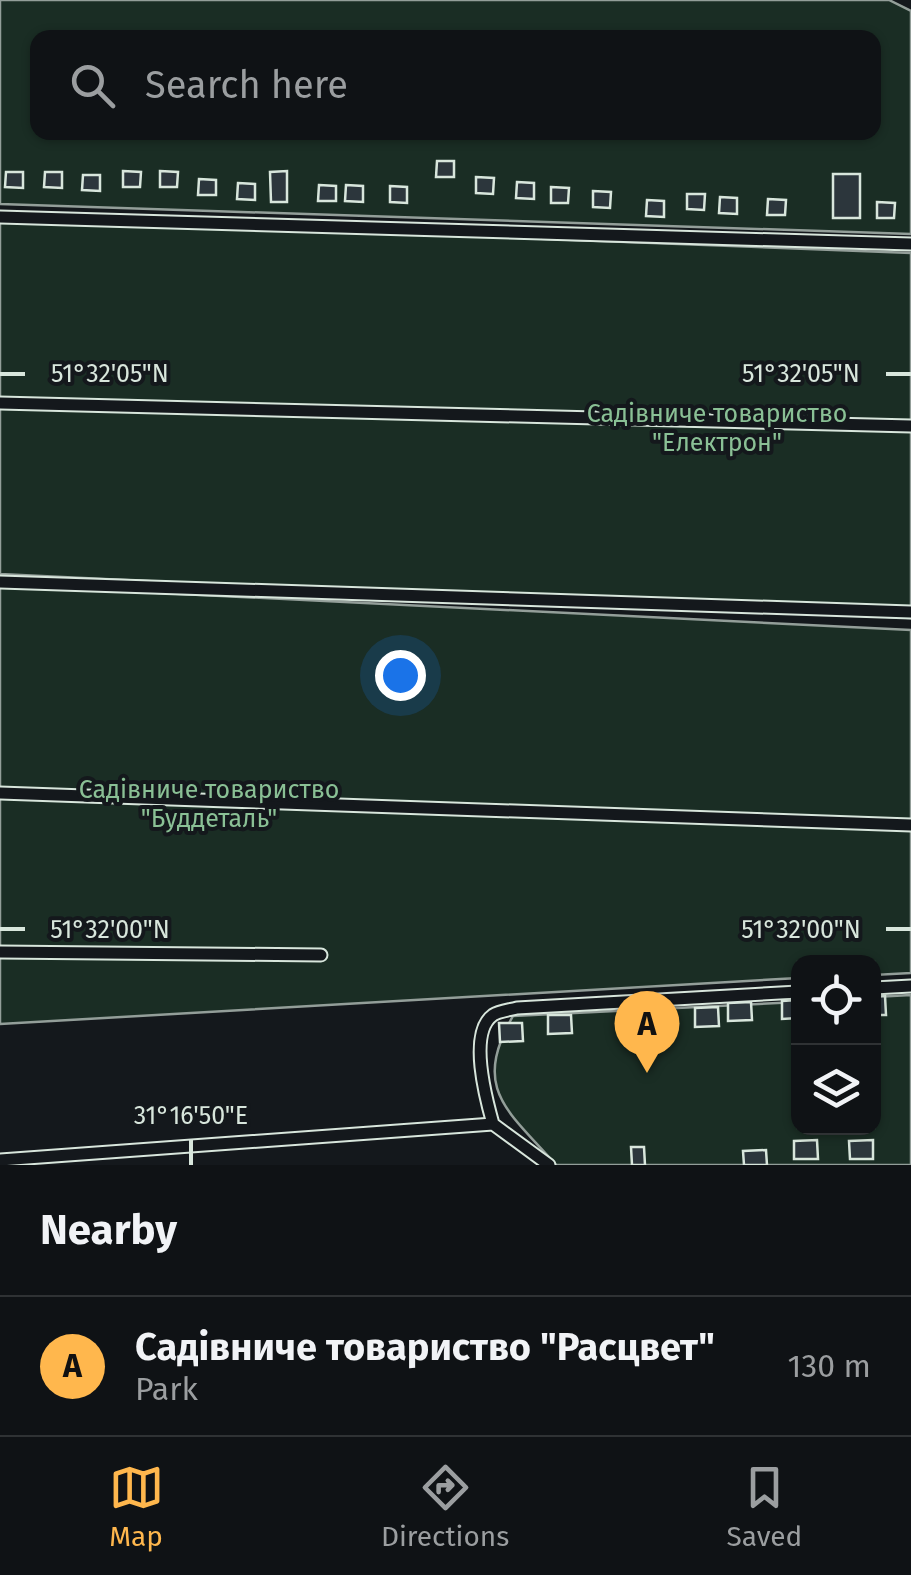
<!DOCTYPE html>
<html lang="en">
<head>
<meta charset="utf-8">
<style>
  :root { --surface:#0f1215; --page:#1d2022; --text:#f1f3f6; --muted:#9b9ea0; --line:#2f3234; --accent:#ffb74d }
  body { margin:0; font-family:"Fira Sans",sans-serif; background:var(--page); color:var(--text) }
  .controls { position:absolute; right:30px; bottom:30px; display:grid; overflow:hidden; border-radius:20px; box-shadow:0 2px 8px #0004 }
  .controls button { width:90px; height:90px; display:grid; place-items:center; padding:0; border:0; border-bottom:2px solid var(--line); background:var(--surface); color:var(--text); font:50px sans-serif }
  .you { position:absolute; left:400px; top:675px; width:35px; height:35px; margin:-25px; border:8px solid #fff; border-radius:50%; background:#1a73e8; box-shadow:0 0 0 15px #1a73e833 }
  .badge { display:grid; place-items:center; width:65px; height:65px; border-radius:50%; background:var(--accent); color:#111; font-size:32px; font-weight:700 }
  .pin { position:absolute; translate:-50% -82px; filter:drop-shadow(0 2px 5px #0008) }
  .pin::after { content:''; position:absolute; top:52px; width:35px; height:30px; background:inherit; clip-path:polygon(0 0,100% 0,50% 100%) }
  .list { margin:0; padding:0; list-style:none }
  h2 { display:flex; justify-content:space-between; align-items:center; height:130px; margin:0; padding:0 40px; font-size:42px }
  h2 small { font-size:32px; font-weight:400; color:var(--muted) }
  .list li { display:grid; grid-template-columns:65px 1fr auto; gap:30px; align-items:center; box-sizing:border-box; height:140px; padding:0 40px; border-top:2px solid var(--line) }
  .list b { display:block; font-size:38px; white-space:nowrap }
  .list p { margin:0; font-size:32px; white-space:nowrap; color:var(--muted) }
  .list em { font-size:32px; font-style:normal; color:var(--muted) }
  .icon { flex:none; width:55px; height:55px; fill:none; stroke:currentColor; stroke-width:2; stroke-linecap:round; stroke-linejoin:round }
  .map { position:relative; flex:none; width:911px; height:1165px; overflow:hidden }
  .search { position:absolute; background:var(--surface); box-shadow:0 2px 8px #0004; left:30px; right:30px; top:30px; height:110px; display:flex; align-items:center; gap:25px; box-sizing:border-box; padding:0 35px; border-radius:20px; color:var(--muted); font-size:38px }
  .sheet { height:270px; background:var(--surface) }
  nav { display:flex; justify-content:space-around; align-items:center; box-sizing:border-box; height:140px; border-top:2px solid var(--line); background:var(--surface); font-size:28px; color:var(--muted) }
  nav a { display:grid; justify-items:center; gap:5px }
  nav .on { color:var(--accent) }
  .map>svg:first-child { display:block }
  .green { fill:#1a2d24; stroke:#939e99; stroke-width:2.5; fill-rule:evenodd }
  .building { fill:#2c363c; stroke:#d8e6dc; stroke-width:2.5 }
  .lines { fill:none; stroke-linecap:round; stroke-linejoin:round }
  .service-casing { stroke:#d8e6dc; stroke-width:15 }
  .service { stroke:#14181c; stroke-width:11 }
  .ticks { fill:none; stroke:#d8e6dc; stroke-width:4 }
  .labels { text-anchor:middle; stroke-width:8; stroke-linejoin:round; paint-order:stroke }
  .park-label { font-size:25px; fill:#8ac095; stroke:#14181c }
  .ticks-label { font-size:25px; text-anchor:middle; fill:#d8e6dc; stroke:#14181c; stroke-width:8; stroke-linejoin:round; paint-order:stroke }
</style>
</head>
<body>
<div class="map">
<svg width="911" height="1165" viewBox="0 0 911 1165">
  <rect width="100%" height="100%" fill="#14181c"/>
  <!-- green -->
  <path class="green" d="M 0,0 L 889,0 L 911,11 L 911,234 L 0,204 ZM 38,38 L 874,38 L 874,132 L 38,132 Z
    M 0,218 L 911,253 L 911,618 L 0,574 Z
    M 0,585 L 911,630 L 911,973 L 874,975 L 874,962 L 798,962 L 798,978 L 0,1024 Z
    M 911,995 L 911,1165 L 556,1165 C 508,1110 471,1090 513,1016 L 798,1002 L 798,1128 L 874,1128 L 874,997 Z"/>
  <!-- building -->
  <path class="building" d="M 437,161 L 454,161 L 454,177 L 436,177 Z
    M 123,171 L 141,172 L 140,187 L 123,187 Z
    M 160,171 L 178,172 L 177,187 L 160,187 Z
    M 287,171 L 287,202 L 271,202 L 270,172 Z
    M 6,172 L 23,172 L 23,188 L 5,187 Z
    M 45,172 L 62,172 L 62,188 L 44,187 Z
    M 833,174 L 860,174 L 860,218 L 833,218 Z
    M 83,175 L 100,175 L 100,191 L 82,190 Z
    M 476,177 L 494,178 L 493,194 L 476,193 Z
    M 199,179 L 216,180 L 216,195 L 198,195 Z
    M 517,182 L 534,183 L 534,199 L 516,198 Z
    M 238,183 L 255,184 L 255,200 L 237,199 Z
    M 319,185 L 336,186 L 336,201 L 318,201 Z
    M 346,185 L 363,186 L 363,202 L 345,201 Z
    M 390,186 L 407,187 L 407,203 L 390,202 Z
    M 551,187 L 569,188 L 568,203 L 551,203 Z
    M 593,191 L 611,192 L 610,208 L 593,207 Z
    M 687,194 L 705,194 L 704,210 L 687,209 Z
    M 720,197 L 737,198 L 737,214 L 719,213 Z
    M 768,199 L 786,200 L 785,215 L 767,215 Z
    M 647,200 L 664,201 L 664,217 L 646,216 Z
    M 877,202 L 895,203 L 894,218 L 877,218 Z
    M 885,996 L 886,1015 L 874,1015 L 874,997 Z
    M 798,1000 L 798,1018 L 782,1019 L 782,1001 Z
    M 751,1002 L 752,1020 L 728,1021 L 728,1003 Z
    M 718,1007 L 719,1026 L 695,1027 L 695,1008 Z
    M 666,1012 L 667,1038 L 654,1039 L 653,1013 Z
    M 548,1015 L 571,1015 L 572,1033 L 548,1034 Z
    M 499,1023 L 522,1023 L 523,1041 L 500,1042 Z
    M 817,1140 L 818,1159 L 794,1159 L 794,1141 Z
    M 873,1140 L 873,1159 L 850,1159 L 849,1141 Z
    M 631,1147 L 644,1147 L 645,1165 L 632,1165 Z
    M 766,1150 L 767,1165 L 744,1165 L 743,1151 Z"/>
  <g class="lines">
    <defs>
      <path id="service" d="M 0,217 L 911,244
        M 0,403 L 911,426
        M 0,582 L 911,612
        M 0,793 L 911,825
        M 0,952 L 321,955
        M 874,988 L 911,986
        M 493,1124 L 549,1165
        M 0,1160 L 493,1124 C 486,1099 468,1033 493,1015 C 499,1011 510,1010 517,1008 L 798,992"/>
    </defs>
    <!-- service casing -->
    <use href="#service" class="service-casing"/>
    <!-- service -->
    <use href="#service" class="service"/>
  </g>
  <!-- ticks -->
  <path class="ticks" d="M 0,374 L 25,374M 886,374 L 911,374M 0,929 L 25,929M 886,929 L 911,929M 191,1140 L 191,1165"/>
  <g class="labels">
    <!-- park labels -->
    <g class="park-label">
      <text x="717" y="422">Садівниче товариство<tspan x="717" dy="29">"Електрон"</tspan></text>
      <text x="209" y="798">Садівниче товариство<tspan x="209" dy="29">"Буддеталь"</tspan></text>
    </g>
  </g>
  <g class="ticks-label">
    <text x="110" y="382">51°32'05"N</text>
    <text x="801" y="382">51°32'05"N</text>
    <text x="110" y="938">51°32'00"N</text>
    <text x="801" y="938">51°32'00"N</text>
    <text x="191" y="1124">31°16'50"E</text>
  </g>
</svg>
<div class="controls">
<button><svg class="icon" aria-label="locate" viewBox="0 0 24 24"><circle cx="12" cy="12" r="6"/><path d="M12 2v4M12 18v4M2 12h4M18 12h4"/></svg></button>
<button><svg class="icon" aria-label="layers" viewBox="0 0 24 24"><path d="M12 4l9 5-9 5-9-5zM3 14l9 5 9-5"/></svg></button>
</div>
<div class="you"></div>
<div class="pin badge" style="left:647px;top:1073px">A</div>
<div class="search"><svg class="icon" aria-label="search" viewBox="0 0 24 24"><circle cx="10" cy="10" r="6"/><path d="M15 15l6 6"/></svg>Search here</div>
</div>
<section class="sheet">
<h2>Nearby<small></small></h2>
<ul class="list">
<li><span class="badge">A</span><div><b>Садівниче товариство &quot;Расцвет&quot;</b><p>Park</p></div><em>130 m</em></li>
</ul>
</section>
<nav>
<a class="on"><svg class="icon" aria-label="map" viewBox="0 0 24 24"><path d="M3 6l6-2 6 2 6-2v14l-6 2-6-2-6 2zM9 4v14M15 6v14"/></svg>Map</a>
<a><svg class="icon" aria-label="directions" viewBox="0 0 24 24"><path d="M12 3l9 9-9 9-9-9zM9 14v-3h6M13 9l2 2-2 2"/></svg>Directions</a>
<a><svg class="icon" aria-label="saved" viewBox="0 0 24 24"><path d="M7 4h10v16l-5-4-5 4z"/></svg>Saved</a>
</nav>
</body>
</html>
